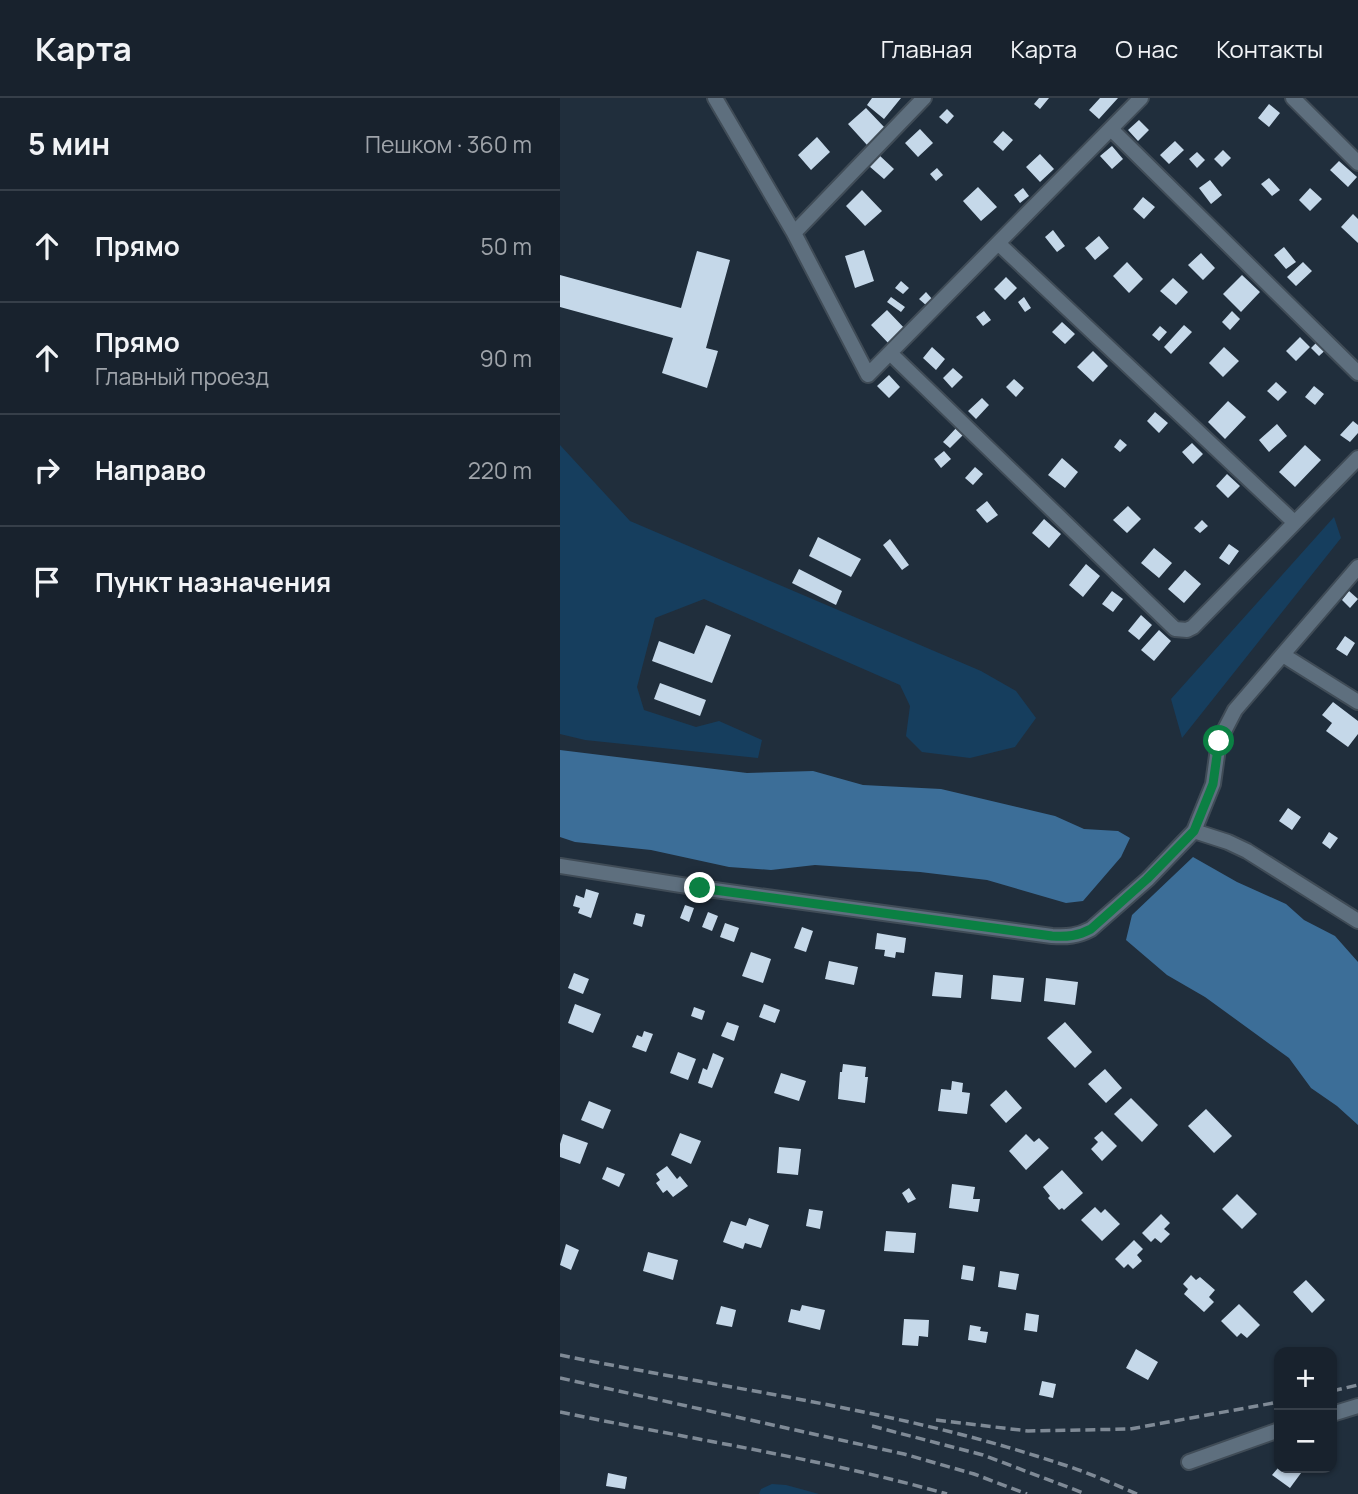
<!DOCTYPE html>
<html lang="ru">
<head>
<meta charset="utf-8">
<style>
  :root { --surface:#18222d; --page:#212a35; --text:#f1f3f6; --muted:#9fa4aa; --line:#363f49 }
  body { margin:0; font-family:Manrope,sans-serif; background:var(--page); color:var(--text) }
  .controls { position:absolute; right:21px; bottom:21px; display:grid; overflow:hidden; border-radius:14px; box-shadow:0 2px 5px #0004 }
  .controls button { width:63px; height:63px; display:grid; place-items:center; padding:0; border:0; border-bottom:2px solid var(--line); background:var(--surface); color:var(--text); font:35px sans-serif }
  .stop { position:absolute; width:21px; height:21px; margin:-16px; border:5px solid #0b8043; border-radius:50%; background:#fff }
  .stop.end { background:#0b8043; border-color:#fff; box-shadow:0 2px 7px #0008 }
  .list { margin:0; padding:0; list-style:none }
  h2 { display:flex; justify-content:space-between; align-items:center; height:91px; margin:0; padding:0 28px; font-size:30px }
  h2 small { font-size:23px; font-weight:400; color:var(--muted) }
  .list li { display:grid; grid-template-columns:46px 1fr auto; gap:21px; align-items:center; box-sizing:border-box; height:112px; padding:0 28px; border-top:2px solid var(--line) }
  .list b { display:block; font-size:26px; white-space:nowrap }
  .list p { margin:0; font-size:23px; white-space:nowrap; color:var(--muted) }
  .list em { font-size:23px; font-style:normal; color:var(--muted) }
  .icon { flex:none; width:38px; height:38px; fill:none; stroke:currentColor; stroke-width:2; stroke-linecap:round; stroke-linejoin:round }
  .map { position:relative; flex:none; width:798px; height:1396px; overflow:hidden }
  header { display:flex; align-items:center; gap:42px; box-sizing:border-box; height:98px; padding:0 35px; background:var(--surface); border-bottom:2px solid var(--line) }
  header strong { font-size:33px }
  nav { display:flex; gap:38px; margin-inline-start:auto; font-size:24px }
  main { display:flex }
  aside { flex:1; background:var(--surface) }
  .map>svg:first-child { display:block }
  .green { fill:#163e5e }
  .water { fill:#3c6e98 }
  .building { fill:#c5d8e9 }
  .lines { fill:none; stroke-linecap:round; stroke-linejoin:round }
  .minor-casing { stroke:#404c57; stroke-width:18 }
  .minor { stroke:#5e6f7e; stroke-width:14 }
  .rail { stroke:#7f8a96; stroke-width:3.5; stroke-dasharray:10 5; stroke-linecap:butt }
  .route { stroke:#0b8043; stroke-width:9 }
</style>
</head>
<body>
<header>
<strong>Карта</strong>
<nav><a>Главная</a><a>Карта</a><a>О нас</a><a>Контакты</a></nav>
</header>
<main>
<aside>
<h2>5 мин<small>Пешком · 360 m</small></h2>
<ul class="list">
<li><svg class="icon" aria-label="ahead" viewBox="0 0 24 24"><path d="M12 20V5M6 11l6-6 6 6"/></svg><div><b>Прямо</b></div><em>50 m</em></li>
<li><svg class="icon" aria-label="ahead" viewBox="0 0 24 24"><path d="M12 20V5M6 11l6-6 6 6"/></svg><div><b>Прямо</b><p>Главный проезд</p></div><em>90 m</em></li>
<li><svg class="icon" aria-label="right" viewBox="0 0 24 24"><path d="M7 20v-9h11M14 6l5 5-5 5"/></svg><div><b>Направо</b></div><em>220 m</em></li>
<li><svg class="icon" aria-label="arrive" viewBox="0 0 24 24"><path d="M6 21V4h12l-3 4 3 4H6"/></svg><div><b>Пункт назначения</b></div></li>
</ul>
</aside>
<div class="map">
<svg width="798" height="1396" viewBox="0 0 798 1396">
  <rect width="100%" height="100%" fill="#202e3c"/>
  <!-- green -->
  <path class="green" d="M 0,347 L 70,423 L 421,573 L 456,593 L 476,620 L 455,649 L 410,660 L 362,654 L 346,638 L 350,608 L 340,587 L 144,501 L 95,520 L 77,589 L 84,612 L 136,629 L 159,623 L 202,642 L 198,660 L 25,642 L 0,636 Z
    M 774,419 L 781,440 L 622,640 L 611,601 Z
    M 212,1386 L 226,1387 L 259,1396 L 199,1396 L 201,1391 Z"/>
  <!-- water -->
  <path class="water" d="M 0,652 L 187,675 L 253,673 L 303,687 L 381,691 L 495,718 L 524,731 L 558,733 L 570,740 L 561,759 L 523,803 L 506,805 L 427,782 L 360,774 L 255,767 L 211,772 L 169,769 L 91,752 L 15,744 L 0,739 Z
    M 633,759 L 677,784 L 726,806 L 744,822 L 775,838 L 798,864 L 798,1027 L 777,1008 L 751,990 L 729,960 L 645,899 L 607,877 L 566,842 L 572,817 Z"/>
  <!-- building -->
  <path class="building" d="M 312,0 L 341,0 L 324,21 L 307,7 Z
    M 479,0 L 489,0 L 480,11 L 474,6 Z
    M 540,0 L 558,0 L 539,21 L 529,12 Z
    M 709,6 L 720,15 L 709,29 L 698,20 Z
    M 306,10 L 325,30 L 307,47 L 288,26 Z
    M 387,11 L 394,18 L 387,26 L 379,19 Z
    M 579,22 L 589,32 L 578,43 L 568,32 Z
    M 360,31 L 373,45 L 358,59 L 345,45 Z
    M 443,33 L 453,42 L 443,53 L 433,44 Z
    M 257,39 L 270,54 L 251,72 L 238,57 Z
    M 615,43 L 624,52 L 609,66 L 600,57 Z
    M 552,48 L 563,61 L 552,71 L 540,58 Z
    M 663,52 L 671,60 L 662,69 L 654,61 Z
    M 637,54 L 645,62 L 637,70 L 629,61 Z
    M 480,56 L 494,71 L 480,84 L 466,69 Z
    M 319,57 L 334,71 L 324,81 L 309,68 Z
    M 779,63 L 797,79 L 788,89 L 770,72 Z
    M 377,70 L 383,77 L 376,83 L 370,76 Z
    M 709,80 L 720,92 L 712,98 L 701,86 Z
    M 650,82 L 662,97 L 651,106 L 639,90 Z
    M 418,89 L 437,109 L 421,123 L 403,103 Z
    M 463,90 L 469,98 L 460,105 L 454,97 Z
    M 750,90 L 762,101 L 750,113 L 739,102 Z
    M 302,92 L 322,113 L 305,128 L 286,108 Z
    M 583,99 L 595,109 L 584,121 L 573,111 Z
    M 793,116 L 798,121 L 798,145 L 781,129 Z
    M 493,132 L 505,148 L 497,154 L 485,139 Z
    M 539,138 L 549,150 L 535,162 L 525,150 Z
    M 724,149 L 736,164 L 726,171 L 714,157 Z
    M 304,152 L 314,183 L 295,190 L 285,158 Z
    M 137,153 L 170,162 L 146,250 L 158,253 L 147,290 L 102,275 L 113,240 L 0,209 L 0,177 L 121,210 Z
    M 641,155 L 655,170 L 643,182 L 628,167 Z
    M 567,164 L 583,181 L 569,195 L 553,178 Z
    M 743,164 L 752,173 L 736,188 L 727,179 Z
    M 682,177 L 700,194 L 681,214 L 663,196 Z
    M 446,179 L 457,190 L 445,202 L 434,191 Z
    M 613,180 L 628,194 L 616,207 L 600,193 Z
    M 341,183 L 349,190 L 343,196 L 335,190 Z
    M 366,194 L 373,202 L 367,208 L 359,201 Z
    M 331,199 L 345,209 L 341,214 L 327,204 Z
    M 464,199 L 471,210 L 465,214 L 458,204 Z
    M 327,212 L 347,233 L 331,248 L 311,227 Z
    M 424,213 L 431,222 L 423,228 L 416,219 Z
    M 672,213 L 680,221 L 670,232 L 662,224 Z
    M 502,224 L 515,236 L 505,246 L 492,234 Z
    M 624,227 L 632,234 L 611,256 L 604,249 Z
    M 600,228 L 607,234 L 599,243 L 592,237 Z
    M 740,239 L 750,249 L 736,263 L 726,253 Z
    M 762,239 L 771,247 L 759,258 L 751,250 Z
    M 372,249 L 385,261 L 376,272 L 363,260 Z
    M 664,249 L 679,263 L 663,279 L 649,265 Z
    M 533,253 L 548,268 L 533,284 L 517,269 Z
    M 393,270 L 403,279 L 392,290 L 383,280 Z
    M 329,277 L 340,289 L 329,300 L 317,288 Z
    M 454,281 L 464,290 L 456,299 L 446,289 Z
    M 716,284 L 727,294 L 718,303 L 707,293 Z
    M 754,288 L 764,296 L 755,307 L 745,299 Z
    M 422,300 L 429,307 L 416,321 L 408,313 Z
    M 668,303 L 686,319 L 665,341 L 648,324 Z
    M 595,314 L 608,325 L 599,335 L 587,323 Z
    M 793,323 L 798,327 L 798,335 L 790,344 L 780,337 Z
    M 717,326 L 727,338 L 709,354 L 699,342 Z
    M 399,327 L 406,334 L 390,350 L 383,344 Z
    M 560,341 L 567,347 L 560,354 L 554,349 Z
    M 632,345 L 643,356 L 633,366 L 622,354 Z
    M 745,347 L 761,362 L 735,389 L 719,374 Z
    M 384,353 L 391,361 L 381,370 L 374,361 Z
    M 502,360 L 518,374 L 505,390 L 488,377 Z
    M 415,369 L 423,376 L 413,387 L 405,380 Z
    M 667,376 L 680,388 L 668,400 L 656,388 Z
    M 427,403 L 438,417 L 427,425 L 416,412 Z
    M 568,408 L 581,421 L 567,435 L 553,422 Z
    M 484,421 L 501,436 L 489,450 L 472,435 Z
    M 642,422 L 648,428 L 640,435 L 634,430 Z
    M 258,439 L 301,461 L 291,479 L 249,458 Z
    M 330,441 L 349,467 L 342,472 L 323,447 Z
    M 669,446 L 679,453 L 669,467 L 659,460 Z
    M 594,450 L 612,465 L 599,480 L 581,465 Z
    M 526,466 L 540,478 L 523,499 L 509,487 Z
    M 239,471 L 282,493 L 276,507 L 232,485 Z
    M 625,472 L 641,486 L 624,505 L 608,491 Z
    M 552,493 L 563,501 L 553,514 L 542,506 Z
    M 789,493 L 798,501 L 790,510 L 782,502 Z
    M 581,517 L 592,527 L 579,542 L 568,533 Z
    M 146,527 L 171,537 L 152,585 L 92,563 L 99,543 L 134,556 Z
    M 599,532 L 611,543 L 594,563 L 581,552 Z
    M 785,538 L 795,545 L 787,558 L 776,551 Z
    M 100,585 L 146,602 L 140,618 L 94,601 Z
    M 773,604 L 798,623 L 798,636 L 788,649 L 766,633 L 772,625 L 762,617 Z
    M 728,710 L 741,719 L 732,732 L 719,723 Z
    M 769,734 L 778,740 L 770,751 L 762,745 Z
    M 26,791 L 39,795 L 31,820 L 18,815 L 20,810 L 13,808 L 16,797 L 24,800 Z
    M 125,807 L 134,810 L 129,824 L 120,820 Z
    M 148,814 L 158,818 L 152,833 L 142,829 Z
    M 76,815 L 85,817 L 82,829 L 73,826 Z
    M 165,825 L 179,830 L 174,844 L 160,839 Z
    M 242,829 L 253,833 L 246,854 L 234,850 Z
    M 317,835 L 346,840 L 344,855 L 336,854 L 335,860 L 324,858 L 325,852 L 315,851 Z
    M 191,854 L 211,861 L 203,885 L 182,878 Z
    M 269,863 L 298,869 L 294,887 L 265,881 Z
    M 375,874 L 403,877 L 401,900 L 372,898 Z
    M 14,875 L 29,881 L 23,896 L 8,890 Z
    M 433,877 L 464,880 L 461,904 L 431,901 Z
    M 486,880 L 518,884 L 515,907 L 484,903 Z
    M 15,906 L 41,916 L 33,935 L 8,925 Z
    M 204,906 L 220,912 L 215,925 L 199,919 Z
    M 134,909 L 145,913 L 142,922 L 131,918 Z
    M 167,924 L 179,928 L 174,943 L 161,938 Z
    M 505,924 L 532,954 L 515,970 L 487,940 Z
    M 84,933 L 93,936 L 86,954 L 72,949 L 77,937 L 82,939 Z
    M 118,954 L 136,961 L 128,982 L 110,975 Z
    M 153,955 L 164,960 L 152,990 L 138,985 L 143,970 L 147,972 Z
    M 283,966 L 306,969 L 305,979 L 308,979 L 305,1005 L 278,1001 L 280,974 L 282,974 Z
    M 545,971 L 562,990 L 546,1005 L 528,986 Z
    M 221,975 L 246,983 L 239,1003 L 214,995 Z
    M 392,983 L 403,985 L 402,994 L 410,995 L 407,1016 L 378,1013 L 381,991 L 391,992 Z
    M 446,992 L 462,1010 L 446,1025 L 430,1007 Z
    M 571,1000 L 598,1027 L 582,1044 L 554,1016 Z
    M 29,1003 L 51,1012 L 43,1031 L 21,1022 Z
    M 646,1011 L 672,1038 L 654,1055 L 628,1028 Z
    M 542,1033 L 557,1048 L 542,1063 L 531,1051 L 538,1044 L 534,1040 Z
    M 120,1035 L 141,1043 L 131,1066 L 111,1057 Z
    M 3,1036 L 28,1045 L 20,1066 L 0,1059 L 0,1046 Z
    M 466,1036 L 474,1044 L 479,1040 L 489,1050 L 466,1072 L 449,1053 Z
    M 219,1049 L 241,1051 L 238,1077 L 217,1075 Z
    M 107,1068 L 117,1081 L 120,1078 L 128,1088 L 113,1099 L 107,1092 L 103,1095 L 96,1085 L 100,1082 L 96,1076 Z
    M 47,1069 L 65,1076 L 59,1089 L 42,1081 Z
    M 502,1072 L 523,1095 L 504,1112 L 502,1110 L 499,1112 L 488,1100 L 490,1098 L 483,1089 Z
    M 392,1086 L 415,1089 L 413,1101 L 420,1101 L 418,1114 L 389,1110 Z
    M 349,1090 L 356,1101 L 348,1105 L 342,1095 Z
    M 677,1096 L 697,1116 L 682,1131 L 662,1111 Z
    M 535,1109 L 541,1115 L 545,1111 L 560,1126 L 542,1143 L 521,1122 Z
    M 249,1111 L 263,1113 L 260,1131 L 246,1128 Z
    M 601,1116 L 610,1125 L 604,1131 L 610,1136 L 601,1145 L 595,1140 L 591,1144 L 582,1135 Z
    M 189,1120 L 209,1127 L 201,1150 L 185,1145 L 183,1151 L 163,1144 L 171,1123 L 186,1128 Z
    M 326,1133 L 356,1135 L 354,1155 L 324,1153 Z
    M 574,1142 L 583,1151 L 577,1157 L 582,1163 L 573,1171 L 568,1166 L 564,1170 L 555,1161 Z
    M 6,1146 L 19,1152 L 11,1172 L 0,1167 Z
    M 88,1154 L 118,1162 L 113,1182 L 83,1173 Z
    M 403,1167 L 415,1169 L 413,1183 L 401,1181 Z
    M 440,1173 L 459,1176 L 456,1192 L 438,1189 Z
    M 631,1177 L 636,1182 L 640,1179 L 655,1192 L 649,1199 L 654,1204 L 644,1214 L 624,1196 L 628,1191 L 623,1186 Z
    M 746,1182 L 765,1202 L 752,1215 L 733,1194 Z
    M 679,1206 L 700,1227 L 687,1240 L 681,1235 L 677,1239 L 661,1223 Z
    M 242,1207 L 265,1212 L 260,1232 L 228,1224 L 231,1211 L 240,1213 Z
    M 161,1208 L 176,1212 L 172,1229 L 156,1226 Z
    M 466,1215 L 479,1217 L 477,1234 L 464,1232 Z
    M 344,1221 L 369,1222 L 368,1239 L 359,1238 L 358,1248 L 342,1247 Z
    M 410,1227 L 421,1229 L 420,1233 L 428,1234 L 426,1245 L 408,1242 Z
    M 576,1251 L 598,1264 L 588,1282 L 566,1270 Z
    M 482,1283 L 496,1286 L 493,1300 L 479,1297 Z
    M 718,1370 L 742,1370 L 744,1371 L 730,1390 L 712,1377 Z
    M 48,1375 L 67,1379 L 65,1391 L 46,1388 Z"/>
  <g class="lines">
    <defs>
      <path id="minor" d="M 155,0 L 234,135 L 308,277 L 581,0
        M 733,0 L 798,65
        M 551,31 L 798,275
        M 234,135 L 364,0
        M 439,146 L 734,424
        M 330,255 L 615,531 L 627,532 L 633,529 L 798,360
        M 723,557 L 798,604
        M 634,733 L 668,744 L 687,753 L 798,823
        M 0,768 L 140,790 L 492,838 C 507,839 518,838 531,831 L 588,781 L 634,733 L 653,686 L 659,643 L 675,612 L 798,469
        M 772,1316 L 798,1308
        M 629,1364 L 719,1332"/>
    </defs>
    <!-- minor casing -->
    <use href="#minor" class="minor-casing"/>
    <!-- minor -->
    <use href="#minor" class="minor"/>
    <!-- rail -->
    <path class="rail" d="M 0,1257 C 166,1291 337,1311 498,1365 C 525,1373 551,1385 577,1396
      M 0,1280 L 344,1356 L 414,1376 L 467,1396
      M 772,1293 L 798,1287
      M 0,1314 C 129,1341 260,1360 387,1396
      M 376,1322 L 468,1333 L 570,1331 L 719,1304
      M 312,1328 L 423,1357 L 526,1396"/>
  </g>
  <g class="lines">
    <!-- route -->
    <path class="route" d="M 140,790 L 492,838 C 507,839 518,838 531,831 L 587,781 L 634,733 L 653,686 L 659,643"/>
  </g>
</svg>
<div class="controls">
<button>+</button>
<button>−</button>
</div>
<div class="stop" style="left:659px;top:643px"></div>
<div class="stop end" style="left:140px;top:790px"></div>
</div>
</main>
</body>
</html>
